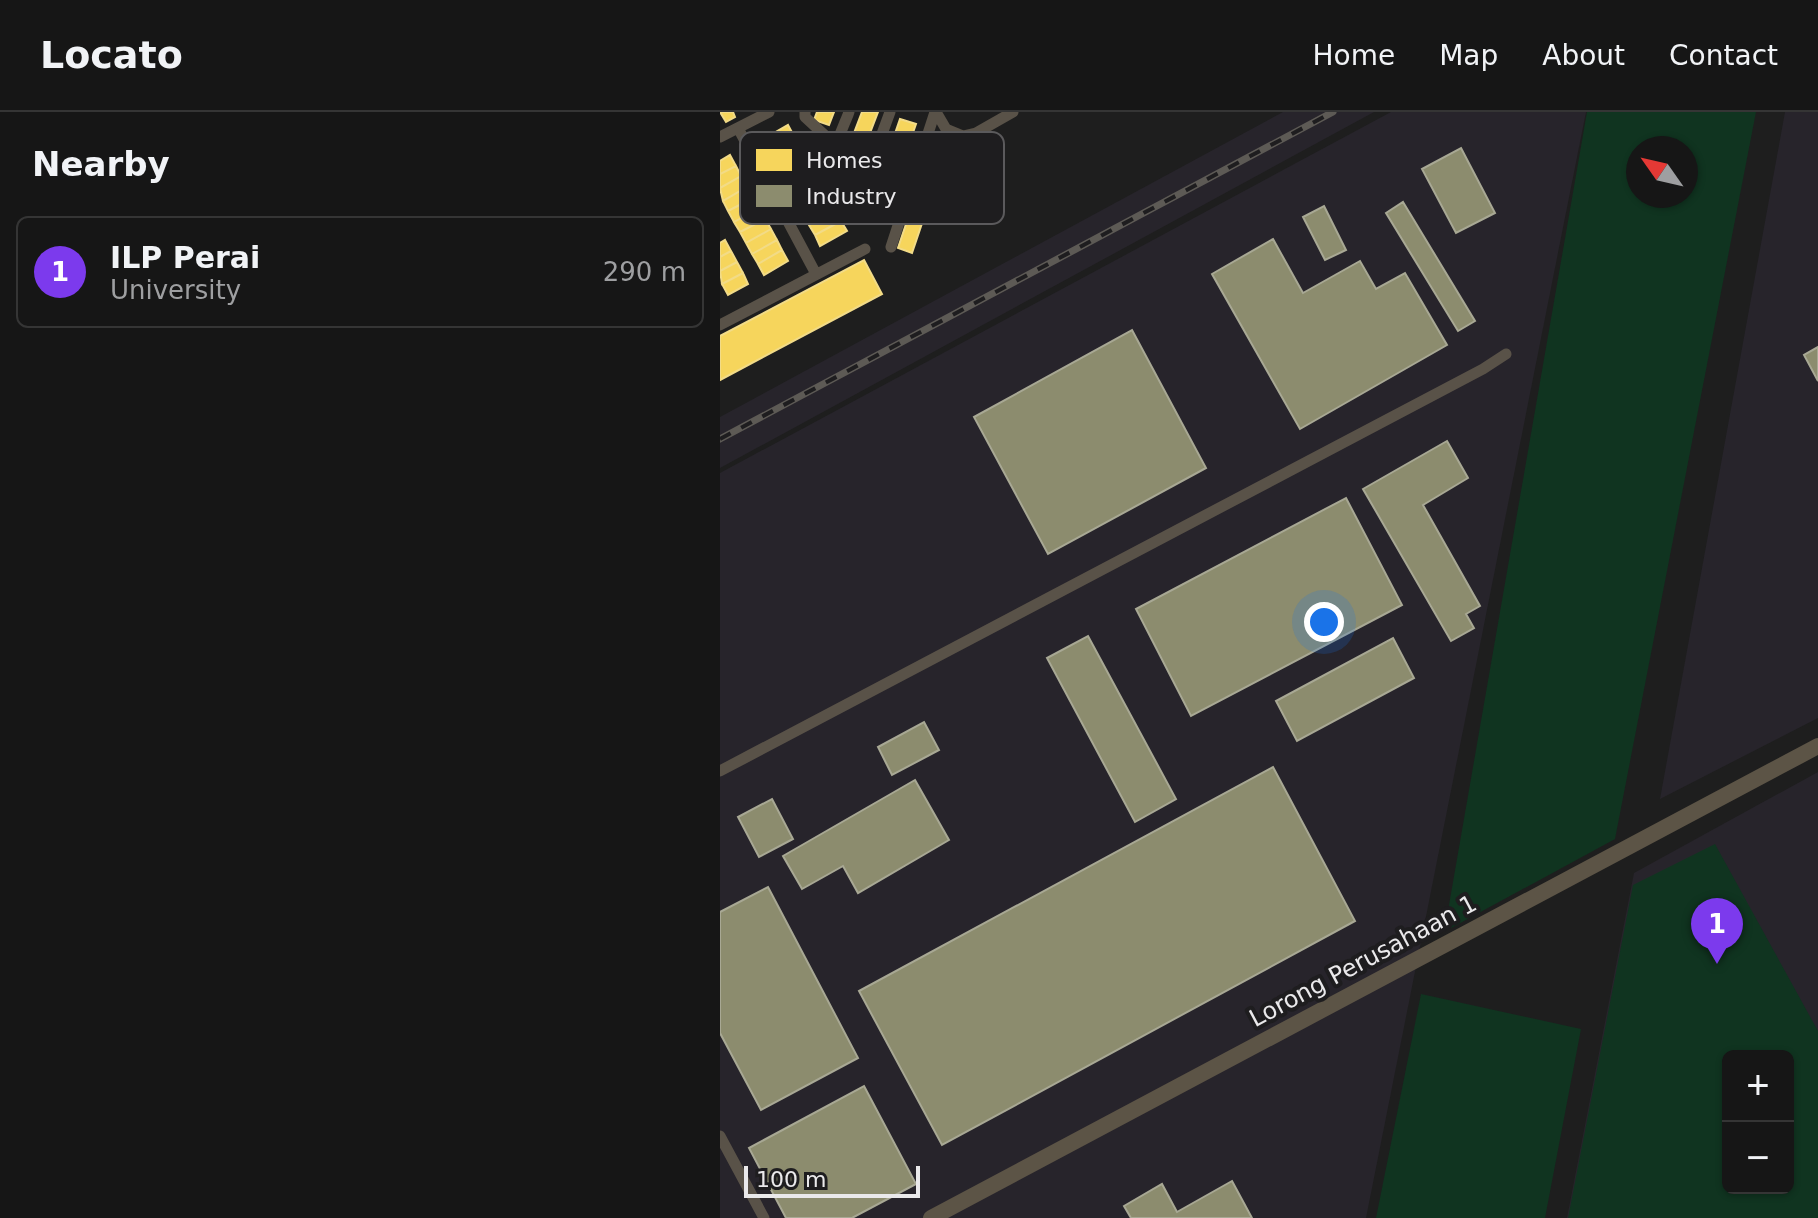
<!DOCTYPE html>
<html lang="en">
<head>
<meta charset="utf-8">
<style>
  :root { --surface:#161616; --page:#1f1f1f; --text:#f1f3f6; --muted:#9e9fa1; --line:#353535; --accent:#7c3aed }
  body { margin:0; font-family:"DejaVu Sans",sans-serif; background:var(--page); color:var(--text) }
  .controls { position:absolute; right:24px; bottom:24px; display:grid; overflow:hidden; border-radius:12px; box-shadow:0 2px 6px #0004 }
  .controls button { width:72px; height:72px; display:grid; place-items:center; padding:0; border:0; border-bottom:2px solid var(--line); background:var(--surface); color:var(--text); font:40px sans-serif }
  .compass { position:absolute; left:906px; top:24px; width:72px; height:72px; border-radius:50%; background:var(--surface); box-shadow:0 2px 6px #0004; rotate:304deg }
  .scale { position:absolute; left:24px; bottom:20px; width:176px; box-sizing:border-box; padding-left:8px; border:4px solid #eae9eb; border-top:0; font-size:22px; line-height:28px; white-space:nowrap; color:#eae9eb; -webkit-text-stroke:6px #1e1d1f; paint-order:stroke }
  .you { position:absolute; left:604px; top:510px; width:28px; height:28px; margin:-20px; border:6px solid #fff; border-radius:50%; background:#1a73e8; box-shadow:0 0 0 12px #1a73e833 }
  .badge { display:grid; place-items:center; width:52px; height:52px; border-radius:50%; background:var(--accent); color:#fff; font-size:26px; font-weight:700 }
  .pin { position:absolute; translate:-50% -66px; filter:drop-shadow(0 2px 4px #0008) }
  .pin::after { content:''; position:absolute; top:42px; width:28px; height:24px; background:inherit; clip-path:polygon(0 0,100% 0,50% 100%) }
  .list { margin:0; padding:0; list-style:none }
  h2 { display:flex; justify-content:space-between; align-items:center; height:104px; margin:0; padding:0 32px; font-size:34px }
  h2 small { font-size:26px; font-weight:400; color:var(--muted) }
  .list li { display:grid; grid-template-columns:52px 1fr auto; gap:24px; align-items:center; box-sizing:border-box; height:112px; margin:0 16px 16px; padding:0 16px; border:2px solid var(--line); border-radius:12px }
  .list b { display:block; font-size:30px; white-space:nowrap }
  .list p { margin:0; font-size:26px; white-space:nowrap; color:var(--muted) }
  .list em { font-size:26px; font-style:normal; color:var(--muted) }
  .map { position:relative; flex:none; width:1098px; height:1106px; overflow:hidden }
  header { display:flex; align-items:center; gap:48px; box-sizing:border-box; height:112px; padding:0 40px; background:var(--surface); border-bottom:2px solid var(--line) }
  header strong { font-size:38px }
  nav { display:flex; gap:44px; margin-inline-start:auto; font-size:28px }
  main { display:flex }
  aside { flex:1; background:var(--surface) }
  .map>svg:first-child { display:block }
  .built { fill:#27242b; fill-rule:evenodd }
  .green { fill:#103420; fill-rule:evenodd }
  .homes { fill:#f6d55c; stroke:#f2db87; stroke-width:2 }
  .industry { fill:#8c8c6e; stroke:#a8a894; stroke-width:2 }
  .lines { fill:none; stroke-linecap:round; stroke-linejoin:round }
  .street { stroke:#595248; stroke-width:11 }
  .secondary { stroke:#5c5446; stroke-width:16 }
  .rail-casing { stroke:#5d5a55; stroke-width:7 }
  .rail { stroke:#1e1d1f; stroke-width:4; stroke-dasharray:12; stroke-linecap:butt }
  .labels { text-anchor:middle; stroke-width:8; stroke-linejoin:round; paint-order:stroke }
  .street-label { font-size:24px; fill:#eae9eb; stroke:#1e1d1f }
  .key { fill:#1e1d1f; stroke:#5b5a5c; stroke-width:2 }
  .key-label { font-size:22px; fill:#eae9eb }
</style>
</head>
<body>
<header>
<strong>Locato</strong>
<nav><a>Home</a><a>Map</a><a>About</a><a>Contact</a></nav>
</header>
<main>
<aside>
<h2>Nearby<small></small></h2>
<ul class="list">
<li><span class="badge">1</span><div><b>ILP Perai</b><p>University</p></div><em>290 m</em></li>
</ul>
</aside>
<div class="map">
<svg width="1098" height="1106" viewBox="0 0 1098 1106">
  <rect width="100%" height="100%" fill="#1e1e1e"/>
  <!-- built -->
  <path class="built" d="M 563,0 L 654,0 L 0,356 L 0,305 Z
    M 671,0 L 866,0 L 646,1106 L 0,1106 L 0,361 Z
    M 1065,0 L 1098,0 L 1098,606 L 940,687 Z
    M 1098,660 L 1098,1106 L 847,1106 L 914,761 ZM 1008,944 L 1068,944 L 1068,1076 L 1008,1076 Z"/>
  <!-- green -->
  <path class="green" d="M 867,0 L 1036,0 L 895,727 L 731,816 L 729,793 ZM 966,36 L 966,84 L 918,84 L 918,36 Z
    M 995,732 L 1098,919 L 1098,1106 L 848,1106 L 913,773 ZM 1068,944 L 1068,1076 L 1008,1076 L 1008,944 Z
    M 701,882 L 861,917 L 825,1106 L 656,1106 Z"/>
  <!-- homes -->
  <path class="homes" d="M 0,0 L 13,0 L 15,5 L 6,10 Z
    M 97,0 L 114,0 L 109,13 L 94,8 Z
    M 142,0 L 158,0 L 137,55 L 123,50 Z
    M 180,7 L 196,12 L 164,105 L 148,100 Z
    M 68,13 L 74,24 L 48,39 L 42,28 Z
    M 10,43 L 16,54 L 0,62 L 0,49 Z
    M 209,44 L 223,49 L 192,141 L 178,136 Z
    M 16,54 L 21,64 L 0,76 L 0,62 Z
    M 21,64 L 27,75 L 3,89 L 0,76 Z
    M 27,75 L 33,86 L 8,99 L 3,89 Z
    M 33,86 L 39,96 L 14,110 L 8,99 Z
    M 109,87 L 115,98 L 89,113 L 83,102 Z
    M 39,96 L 45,107 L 20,120 L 14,110 Z
    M 115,98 L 121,109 L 95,123 L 89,113 Z
    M 45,107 L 51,117 L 26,131 L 20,120 Z
    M 121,109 L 127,119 L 100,134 L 95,123 Z
    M 51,117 L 57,128 L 32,142 L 26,131 Z
    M 5,128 L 11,139 L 0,145 L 0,131 Z
    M 57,128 L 62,138 L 38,152 L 32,142 Z
    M 62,138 L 68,149 L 44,163 L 38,152 Z
    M 11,139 L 17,150 L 0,159 L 0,145 Z
    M 144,148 L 162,182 L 0,268 L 0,224 Z
    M 17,150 L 23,161 L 2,172 L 0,159 Z
    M 23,161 L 28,172 L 8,183 L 2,172 Z"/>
  <!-- industry -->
  <path class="industry" d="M 741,36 L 775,101 L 736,121 L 702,57 Z
    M 683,90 L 755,209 L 738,219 L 666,101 Z
    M 604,94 L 626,138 L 605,148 L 583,105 Z
    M 553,127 L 583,181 L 640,149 L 656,177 L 685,161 L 727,233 L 580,317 L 492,162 Z
    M 412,218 L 486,356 L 328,442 L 254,305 Z
    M 1098,235 L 1098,269 L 1084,243 Z
    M 727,329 L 748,366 L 703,393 L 760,494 L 746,502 L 754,516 L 731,529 L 643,377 Z
    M 626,386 L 682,493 L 471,604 L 416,497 Z
    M 368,524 L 456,687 L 415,710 L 327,546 Z
    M 673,526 L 694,566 L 577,629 L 556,589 Z
    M 204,610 L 219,638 L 172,663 L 158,635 Z
    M 553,655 L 635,809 L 222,1033 L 139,879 Z
    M 195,668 L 229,728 L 138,781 L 123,754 L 82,777 L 63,744 Z
    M 52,687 L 73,727 L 39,745 L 18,705 Z
    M 48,775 L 138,946 L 41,998 L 0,921 L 0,800 Z
    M 144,974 L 196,1072 L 132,1106 L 66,1106 L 29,1036 Z
    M 512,1069 L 532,1106 L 411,1106 L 404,1094 L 442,1072 L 457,1100 Z"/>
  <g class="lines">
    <!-- street -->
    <path class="street" d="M 85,0 L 85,5 L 111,29 L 116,28
      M 129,0 C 123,18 101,52 130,63 C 137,66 142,64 148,60 L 170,0
      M 216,0 L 226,17 L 243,24 L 256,21 L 293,0
      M 18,16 L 96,162
      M 0,25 L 49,0
      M 171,135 L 215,0
      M 0,213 L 145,137
      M 0,659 L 763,257 L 786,242
      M 0,1024 L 44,1106"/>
    <!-- secondary -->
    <path class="secondary" d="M 211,1106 L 1098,634"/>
    <defs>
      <path id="rail" d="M 0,327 L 613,0"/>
    </defs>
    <!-- rail casing -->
    <use href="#rail" class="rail-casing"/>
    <!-- rail -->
    <use href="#rail" class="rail"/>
  </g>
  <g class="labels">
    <!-- street labels -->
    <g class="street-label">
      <text transform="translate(643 849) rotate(-28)" y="8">Lorong Perusahaan 1</text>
    </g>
  </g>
  <!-- legend -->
  <rect x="20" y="20" width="264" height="92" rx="12" class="key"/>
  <rect x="36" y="37" width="36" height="22" fill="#f6d55c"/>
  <rect x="36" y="73" width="36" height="22" fill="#8c8c6e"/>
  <g class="key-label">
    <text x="86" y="56">Homes</text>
    <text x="86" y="92">Industry</text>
  </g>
</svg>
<div class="controls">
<button>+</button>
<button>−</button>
</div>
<svg class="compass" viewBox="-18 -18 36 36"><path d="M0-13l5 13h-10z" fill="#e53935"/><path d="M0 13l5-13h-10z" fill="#9e9fa1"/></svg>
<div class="scale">100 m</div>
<div class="you"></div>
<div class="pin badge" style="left:997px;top:852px">1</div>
</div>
</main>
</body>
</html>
